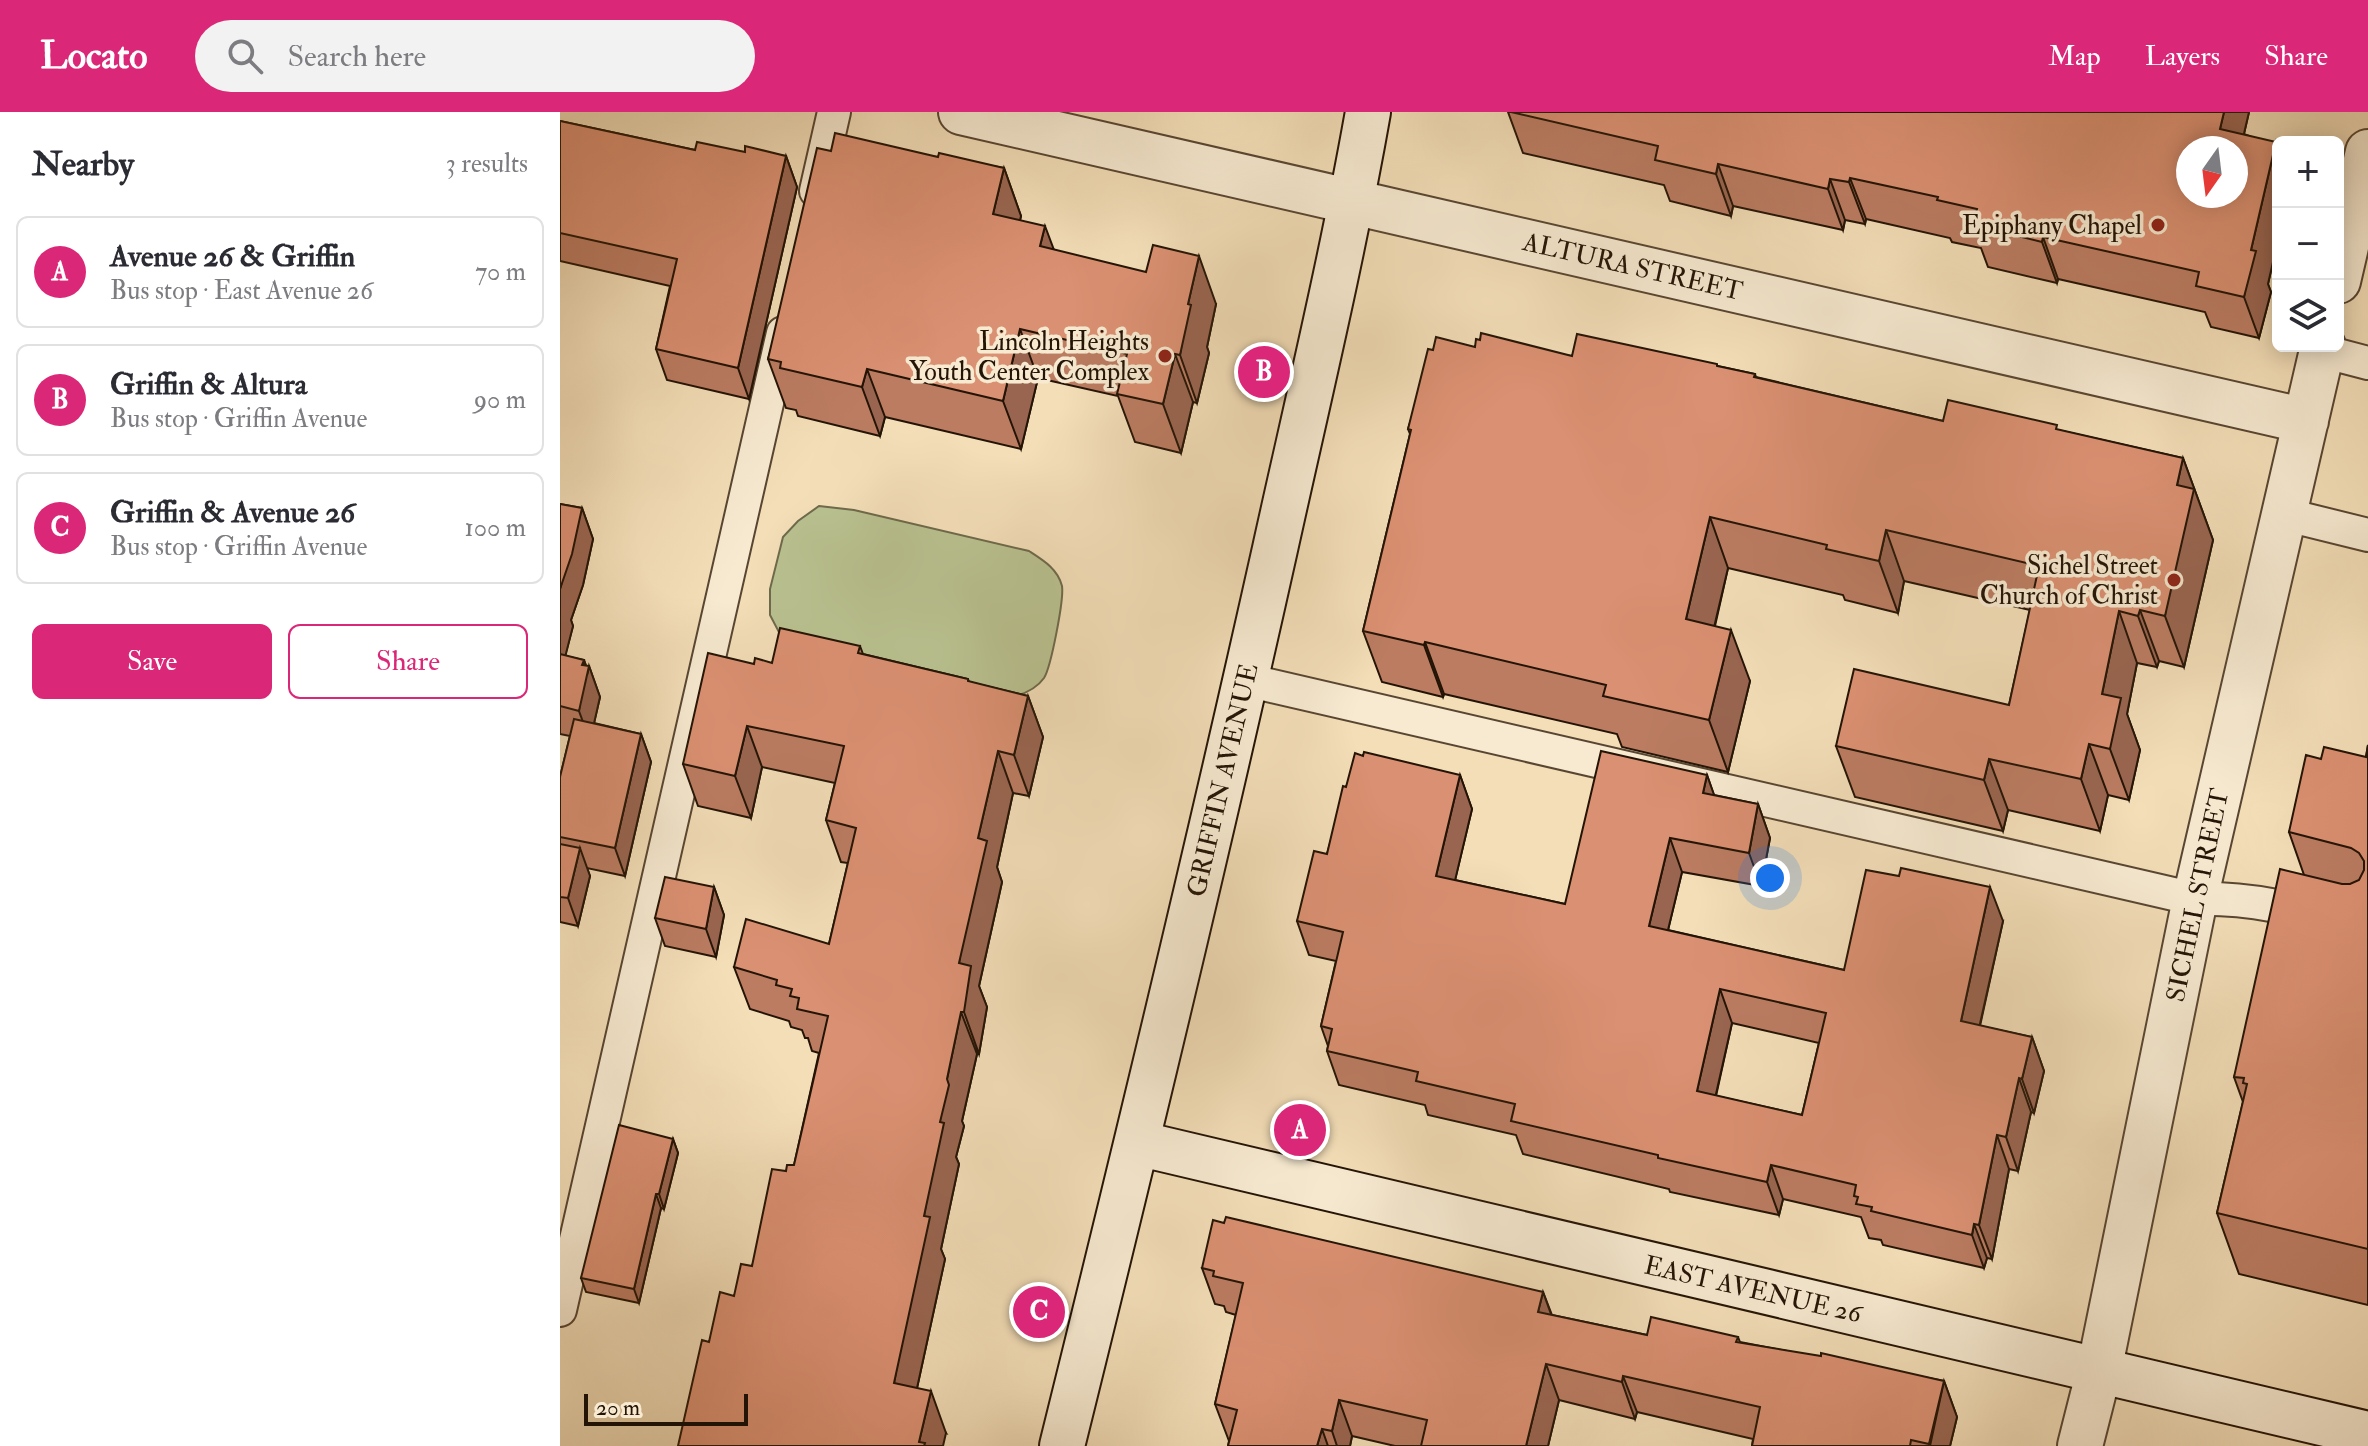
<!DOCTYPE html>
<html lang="en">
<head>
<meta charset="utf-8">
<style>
  :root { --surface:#fff; --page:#f2f2f3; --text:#2b2b33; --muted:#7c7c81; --line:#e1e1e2; --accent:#db2777 }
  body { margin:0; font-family:"IM FELL Double Pica",serif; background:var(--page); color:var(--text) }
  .controls { position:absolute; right:24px; top:24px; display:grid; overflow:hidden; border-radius:12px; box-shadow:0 4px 20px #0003 }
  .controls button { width:72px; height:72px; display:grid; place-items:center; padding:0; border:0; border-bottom:2px solid var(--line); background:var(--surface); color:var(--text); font:40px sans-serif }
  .compass { position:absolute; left:1616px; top:24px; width:72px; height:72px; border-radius:50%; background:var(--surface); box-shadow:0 4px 20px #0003; rotate:194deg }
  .scale { position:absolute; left:24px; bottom:20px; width:164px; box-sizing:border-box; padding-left:8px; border:4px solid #241406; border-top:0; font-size:22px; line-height:28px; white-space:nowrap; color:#241406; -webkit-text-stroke:6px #f7ead1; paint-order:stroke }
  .you { position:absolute; left:1210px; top:766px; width:28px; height:28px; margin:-20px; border:6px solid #fff; border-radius:50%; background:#1a73e8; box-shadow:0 0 0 12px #1a73e833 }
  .badge { display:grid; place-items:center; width:52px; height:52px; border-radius:50%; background:var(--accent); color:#fff; font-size:26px; font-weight:700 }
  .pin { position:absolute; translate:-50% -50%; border:4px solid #fff; box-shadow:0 2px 8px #0006 }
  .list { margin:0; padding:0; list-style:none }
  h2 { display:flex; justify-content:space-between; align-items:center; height:104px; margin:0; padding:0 32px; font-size:34px }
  h2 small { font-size:26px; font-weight:400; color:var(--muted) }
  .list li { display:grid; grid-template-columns:52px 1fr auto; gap:24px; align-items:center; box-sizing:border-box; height:112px; margin:0 16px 16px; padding:0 16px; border:2px solid var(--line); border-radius:12px }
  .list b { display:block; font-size:30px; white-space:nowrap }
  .list p { margin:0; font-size:26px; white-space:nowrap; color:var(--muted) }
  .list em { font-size:26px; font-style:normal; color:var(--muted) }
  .actions { display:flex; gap:16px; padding:24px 32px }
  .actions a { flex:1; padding:18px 0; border:2px solid var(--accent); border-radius:12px; text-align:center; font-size:28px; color:var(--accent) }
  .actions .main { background:var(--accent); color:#fff }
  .icon { flex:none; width:44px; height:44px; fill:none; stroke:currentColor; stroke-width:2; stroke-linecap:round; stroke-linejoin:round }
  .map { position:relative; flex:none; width:1808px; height:1334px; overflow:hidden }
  header { display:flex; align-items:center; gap:48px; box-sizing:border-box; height:112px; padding:0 40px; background:var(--accent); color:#fff }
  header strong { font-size:38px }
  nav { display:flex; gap:44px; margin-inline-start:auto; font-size:28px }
  .search { width:560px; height:72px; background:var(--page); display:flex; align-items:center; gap:20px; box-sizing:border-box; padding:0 28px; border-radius:44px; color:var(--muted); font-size:30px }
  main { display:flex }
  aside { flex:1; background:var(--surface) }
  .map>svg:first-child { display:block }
  .green { fill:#b9c190; stroke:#6e6a4b; stroke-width:2 }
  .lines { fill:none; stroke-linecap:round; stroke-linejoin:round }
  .lane-casing { stroke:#584632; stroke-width:36 }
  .street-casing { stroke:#584632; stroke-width:48 }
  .secondary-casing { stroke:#241406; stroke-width:48 }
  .lane { stroke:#f7ead1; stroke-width:32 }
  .street { stroke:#f7ead1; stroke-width:44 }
  .secondary { stroke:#f7ead1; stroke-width:44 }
  .wall { fill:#bb7c62; stroke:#241406; stroke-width:2; fill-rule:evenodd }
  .shaded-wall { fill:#996550; stroke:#241406; stroke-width:2 }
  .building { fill:#da9072; stroke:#241406; stroke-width:2; fill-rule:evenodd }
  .poi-dot { fill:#8f2418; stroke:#f7ead1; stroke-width:3 }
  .labels { text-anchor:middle; stroke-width:7; stroke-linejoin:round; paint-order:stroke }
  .poi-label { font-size:26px; fill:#241406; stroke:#f7ead1; text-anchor:end }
  .street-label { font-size:26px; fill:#241406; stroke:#f7ead1 }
</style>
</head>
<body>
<header>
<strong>Locato</strong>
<div class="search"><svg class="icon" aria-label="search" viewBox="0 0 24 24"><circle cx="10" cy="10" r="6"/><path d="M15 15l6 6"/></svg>Search here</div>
<nav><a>Map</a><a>Layers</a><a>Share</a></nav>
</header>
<main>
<aside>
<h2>Nearby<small>3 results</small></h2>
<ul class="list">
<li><span class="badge">A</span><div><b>Avenue 26 &amp; Griffin</b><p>Bus stop · East Avenue 26</p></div><em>70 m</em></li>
<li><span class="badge">B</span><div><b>Griffin &amp; Altura</b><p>Bus stop · Griffin Avenue</p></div><em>90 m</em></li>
<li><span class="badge">C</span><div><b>Griffin &amp; Avenue 26</b><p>Bus stop · Griffin Avenue</p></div><em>100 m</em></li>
</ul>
<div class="actions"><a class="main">Save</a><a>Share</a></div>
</aside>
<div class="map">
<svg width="1808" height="1334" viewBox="0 0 1808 1334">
  <rect width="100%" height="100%" fill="#f3deb8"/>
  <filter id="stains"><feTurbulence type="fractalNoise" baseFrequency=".0025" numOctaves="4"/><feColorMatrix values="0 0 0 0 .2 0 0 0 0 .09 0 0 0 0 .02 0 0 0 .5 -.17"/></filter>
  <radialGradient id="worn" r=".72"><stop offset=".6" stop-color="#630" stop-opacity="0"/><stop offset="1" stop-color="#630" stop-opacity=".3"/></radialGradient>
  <!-- green -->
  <path class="green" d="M 259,394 L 294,398 L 469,439 C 483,448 498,457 502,474 C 504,488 491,555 484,566 C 477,576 464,582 453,585 L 222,526 L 210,503 L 210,477 L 223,425 L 238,409 Z"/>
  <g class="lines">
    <defs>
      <path id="lane" d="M 256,79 L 274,0
        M 1762,239 L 1808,251
        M 1723,402 L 1808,423
        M 686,568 L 1635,787 C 1694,785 1751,801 1808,815
        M 0,1198 L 223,221"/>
      <path id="street" d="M 401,0 L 1746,309
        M 1778,169 L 1808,40
        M 1520,1334 L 1539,1259 L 1635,787 L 1763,234"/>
      <path id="secondary" d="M 577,1031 L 1808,1322
        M 502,1334 C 576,1036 648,737 715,437 C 747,292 782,147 808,0"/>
    </defs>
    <!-- lane casing -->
    <use href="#lane" class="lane-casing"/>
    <!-- street casing -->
    <use href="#street" class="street-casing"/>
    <!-- secondary casing -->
    <use href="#secondary" class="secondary-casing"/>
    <!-- lane -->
    <use href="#lane" class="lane"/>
    <!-- street -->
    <use href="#street" class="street"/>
    <!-- secondary -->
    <use href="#secondary" class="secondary"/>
  </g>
  <!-- wall -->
  <path class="wall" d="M 948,0 L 1689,0 L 1684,22 L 1718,36 L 1718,128 L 1708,172 L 1711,180 L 1699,226 L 1651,215 L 1645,200 L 1498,167 L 1497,171 L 1428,155 L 1421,136 L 1392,130 L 1390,126 L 1306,107 L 1305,112 L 1285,108 L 1283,118 L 1173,94 L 1171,104 L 1110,89 L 1104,73 L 963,41 Z
    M 0,9 L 135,38 L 185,40 L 226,44 L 237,75 L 189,287 L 107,268 L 96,237 L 110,174 L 0,149 Z
    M 271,39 L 378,45 L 444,56 L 461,104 L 460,108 L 494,138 L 656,192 L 647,235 L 649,241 L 637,291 L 633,290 L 621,341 L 575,330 L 558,284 L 478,266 L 461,337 L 325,305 L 320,324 L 238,304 L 236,298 L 226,296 L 208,247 Z
    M 915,235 L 1012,244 L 1158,254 L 1195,262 L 1196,265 L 1383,309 L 1498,318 L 1623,346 L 1653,428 L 1624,555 L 1599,549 L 1597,555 L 1577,551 L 1567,602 L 1580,638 L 1569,688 L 1548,683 L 1540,719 L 1448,698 L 1443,719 L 1295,685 L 1276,634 L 1449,593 L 1470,498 L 1344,469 L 1338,501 L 1285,488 L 1283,483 L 1168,456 L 1155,514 L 1190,569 L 1168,660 L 1062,635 L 1057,622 L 884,582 L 883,585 L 822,570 L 803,519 L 850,322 L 848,317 L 873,238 Z
    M 0,392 L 22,396 L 33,427 L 23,473 L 11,508 L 13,514 L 5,544 L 24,548 L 26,554 L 29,554 L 40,585 L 34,611 L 81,622 L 91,650 L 65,764 L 27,756 L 30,764 L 18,814 L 0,810 L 0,665 L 10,624 L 0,622 Z
    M 300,534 L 303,542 L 408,567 L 409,570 L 468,584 L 483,625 L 469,684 L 453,681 L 437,755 L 442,770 L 419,874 L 427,895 L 419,942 L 417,942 L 402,1009 L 404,1014 L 396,1045 L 399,1052 L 381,1137 L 385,1147 L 357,1276 L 386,1321 L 149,1230 L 174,1184 L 192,1154 L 226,1059 L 234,1053 L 259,941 L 252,939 L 248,926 L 245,926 L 242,918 L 231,915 L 229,909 L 190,897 L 174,855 L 269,832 L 288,751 L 281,750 L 266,708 L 275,671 L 202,655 L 191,706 L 138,694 L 123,652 L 194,552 L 212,551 Z
    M 1808,633 L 1808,1193 L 1679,1162 L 1657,1101 L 1683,990 L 1674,965 L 1744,763 L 1729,720 L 1761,647 L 1806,645 Z
    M 900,663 L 912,697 L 895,768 L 1005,792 L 1147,663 L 1154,683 L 1198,692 L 1210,726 L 1201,774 L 1122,760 L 1108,818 L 1284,858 L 1443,809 L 1420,914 L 1472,925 L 1484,959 L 1474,1001 L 1471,1000 L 1458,1059 L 1449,1057 L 1432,1147 L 1427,1146 L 1424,1156 L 1323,1133 L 1321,1128 L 1309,1126 L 1301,1105 L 1223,1087 L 1219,1103 L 1110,1080 L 1109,1077 L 963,1042 L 956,1023 L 868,1003 L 865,993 L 779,973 L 767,939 L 768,934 L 761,914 L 776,849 L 749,843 L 737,809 L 767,742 L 786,675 ZM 1172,911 L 1259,931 L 1242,1003 L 1156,984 Z
    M 154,775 L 164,803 L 156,845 L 105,834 L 95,806 Z
    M 113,1027 L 118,1041 L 104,1097 L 101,1096 L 79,1191 L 26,1180 L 21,1166 Z
    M 642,1156 L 983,1180 L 992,1203 L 1087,1223 L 1178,1225 L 1180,1230 L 1384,1269 L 1397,1305 L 1390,1334 L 1192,1334 L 1193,1327 L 1077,1300 L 1075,1307 L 999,1288 L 988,1334 L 835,1334 L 792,1324 L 790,1334 L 668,1334 L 669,1329 L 655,1292 L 676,1203 L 666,1200 L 664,1194 L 655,1192 Z"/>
  <!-- shaded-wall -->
  <path class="shaded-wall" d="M 1664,0 L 1689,0 L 1676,56 L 1660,17 Z
    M 1716,30 L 1718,36 L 1718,128 L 1708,172 L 1711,180 L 1699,226 L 1684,185 L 1691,138 Z
    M 226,44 L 237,75 L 189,287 L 178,256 Z
    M 1158,52 L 1173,94 L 1171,104 L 1156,62 Z
    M 444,56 L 461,104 L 450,151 L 433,102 Z
    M 1290,66 L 1306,107 L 1305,112 L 1289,70 Z
    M 1270,67 L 1285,108 L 1283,118 L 1268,77 Z
    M 485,114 L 503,162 L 480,134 Z
    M 1483,125 L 1498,167 L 1497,171 L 1482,130 Z
    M 639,144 L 656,192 L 647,235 L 649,241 L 637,291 L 620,243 L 628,192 Z
    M 460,217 L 478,266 L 461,337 L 443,289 Z
    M 615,242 L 633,290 L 621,341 L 603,292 Z
    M 307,257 L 325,305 L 320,324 L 302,275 Z
    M 1623,346 L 1653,428 L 1624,555 L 1605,504 L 1617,373 Z
    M 22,396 L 33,427 L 23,473 L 11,508 L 13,514 L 0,565 L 0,477 Z
    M 1150,405 L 1168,456 L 1144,558 L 1126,507 Z
    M 1326,418 L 1344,469 L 1338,501 L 1319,449 Z
    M 1580,498 L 1599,549 L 1597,555 L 1578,504 Z
    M 1559,499 L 1577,551 L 1567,602 L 1580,638 L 1569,688 L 1550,637 L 1542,582 Z
    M 1171,518 L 1190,569 L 1168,660 L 1149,608 Z
    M 865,530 L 884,582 L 883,585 L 864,533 Z
    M 24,548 L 28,559 L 29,554 L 40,585 L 30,629 L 19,599 Z
    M 468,584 L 483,625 L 469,684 L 454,643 Z
    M 187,614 L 202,655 L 191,706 L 175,664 Z
    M 81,622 L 91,650 L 65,764 L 55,736 Z
    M 1529,632 L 1548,683 L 1540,719 L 1521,667 Z
    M 438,639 L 453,681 L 437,755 L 442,770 L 419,874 L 427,895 L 419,942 L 404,900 L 399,851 L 418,726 Z
    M 1429,647 L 1448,698 L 1443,719 L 1424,668 Z
    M 900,663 L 912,697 L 888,798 L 876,764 Z
    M 1147,663 L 1159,697 L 1143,681 Z
    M 1198,692 L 1210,726 L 1201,774 L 1189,741 Z
    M 1110,726 L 1122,760 L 1101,847 L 1089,814 Z
    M 20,736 L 30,764 L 18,814 L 8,786 Z
    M 154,775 L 164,803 L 156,845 L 146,817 Z
    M 1430,775 L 1443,809 L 1413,943 L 1401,909 Z
    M 1160,877 L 1172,911 L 1149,1013 L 1137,979 Z
    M 401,900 L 417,942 L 402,1009 L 404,1014 L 396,1045 L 399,1052 L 381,1137 L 385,1147 L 349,1313 L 334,1271 L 364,1104 L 387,967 Z
    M 1472,925 L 1484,959 L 1474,1001 L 1462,967 Z
    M 1459,966 L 1471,1000 L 1458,1059 L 1446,1025 Z
    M 1437,1023 L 1449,1057 L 1432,1147 L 1419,1113 Z
    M 113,1027 L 118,1041 L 104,1097 L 99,1082 Z
    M 1211,1053 L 1223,1087 L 1219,1103 L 1207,1070 Z
    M 96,1082 L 101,1096 L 79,1191 L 74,1177 Z
    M 1414,1112 L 1427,1146 L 1424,1156 L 1412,1123 Z
    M 983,1180 L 996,1216 L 978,1200 Z
    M 986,1252 L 999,1288 L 988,1334 L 966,1334 Z
    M 1063,1264 L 1077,1300 L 1075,1307 L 1062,1270 Z
    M 1384,1269 L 1397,1305 L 1390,1334 L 1370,1334 Z
    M 371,1279 L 386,1321 L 383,1334 L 360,1334 L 359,1330 Z
    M 779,1288 L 792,1324 L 790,1334 L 777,1334 L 772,1319 Z
    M 762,1317 L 768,1334 L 757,1334 Z"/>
  <!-- building -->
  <path class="building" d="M 951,0 L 1664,0 L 1660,17 L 1716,30 L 1691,138 L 1696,139 L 1684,185 L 1636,174 L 1639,160 L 1483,125 L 1482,130 L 1413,113 L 1417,97 L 1377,88 L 1378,85 L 1290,66 L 1289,70 L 1270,67 L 1268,77 L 1158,52 L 1156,62 L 1095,48 L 1098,34 ZM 1628,36 L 1676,36 L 1676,84 L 1628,84 Z
    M 0,9 L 135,38 L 137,30 L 185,40 L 185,34 L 226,44 L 178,256 L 96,237 L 117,147 L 0,121 Z
    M 275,21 L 378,45 L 379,41 L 444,56 L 433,102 L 485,114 L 480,134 L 586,160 L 593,133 L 639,144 L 628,192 L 631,193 L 620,243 L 615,242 L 603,292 L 557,282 L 567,242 L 460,217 L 443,289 L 307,257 L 302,275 L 220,256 L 221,250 L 208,247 L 257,36 L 271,39 Z
    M 921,221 L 1012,244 L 1017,222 L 1157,252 L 1157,254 L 1195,262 L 1194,265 L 1383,309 L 1388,288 L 1497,313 L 1496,317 L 1623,346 L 1617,373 L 1634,377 L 1605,504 L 1580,498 L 1578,504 L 1559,499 L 1542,582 L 1561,586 L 1550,637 L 1529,632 L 1521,667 L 1429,647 L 1424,668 L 1276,634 L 1294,557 L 1449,593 L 1479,454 L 1326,418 L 1319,449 L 1266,437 L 1267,433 L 1150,405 L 1126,507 L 1171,518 L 1149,608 L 1043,584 L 1046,573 L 865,530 L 864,533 L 803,519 L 851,318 L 848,317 L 868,237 L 873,238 L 876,225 L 915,235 L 916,227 L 920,228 Z
    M 0,392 L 22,396 L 12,442 L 0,477 Z
    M 220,516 L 300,534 L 298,541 L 408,567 L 408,569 L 468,584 L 454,643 L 438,639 L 418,726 L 427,729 L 399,851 L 411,854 L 404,900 L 401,900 L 387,967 L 389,973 L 380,1010 L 384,1011 L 364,1104 L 370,1105 L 334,1271 L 371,1279 L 359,1330 L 365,1331 L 364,1334 L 118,1334 L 142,1228 L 149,1230 L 160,1180 L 174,1184 L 181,1152 L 192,1154 L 212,1057 L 226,1059 L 227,1053 L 234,1053 L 268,904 L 237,897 L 239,886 L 230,884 L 232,877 L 216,873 L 217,868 L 174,855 L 186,807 L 269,832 L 296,716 L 266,708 L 284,634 L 187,614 L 175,664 L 123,652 L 148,541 L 194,552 L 195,546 L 212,551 Z
    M 0,542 L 24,548 L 22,553 L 29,554 L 19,599 L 0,594 Z
    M 14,607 L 81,622 L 55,736 L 0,725 L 0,665 Z
    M 1808,633 L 1808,1137 L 1657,1101 L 1687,972 L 1683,971 L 1684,966 L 1674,965 L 1720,757 L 1782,772 L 1790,772 L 1799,768 L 1804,758 L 1804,749 L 1799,741 L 1791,736 L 1729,720 L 1746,643 L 1761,647 L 1764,635 L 1806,645 Z
    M 1041,639 L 1147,663 L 1143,681 L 1198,692 L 1189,741 L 1110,726 L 1089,814 L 1284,858 L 1306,758 L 1339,764 L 1341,756 L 1430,775 L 1401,909 L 1472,925 L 1462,967 L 1459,966 L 1446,1025 L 1437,1023 L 1419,1113 L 1414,1112 L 1412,1123 L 1311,1099 L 1312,1095 L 1296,1092 L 1298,1085 L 1294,1084 L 1296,1073 L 1211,1053 L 1207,1070 L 1098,1046 L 1098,1043 L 951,1009 L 955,992 L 856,969 L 858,960 L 767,939 L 772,917 L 761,914 L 783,820 L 737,809 L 754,739 L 767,742 L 783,674 L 786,675 L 795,641 L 803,644 L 804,640 L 900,663 L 876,764 L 1005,792 ZM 1160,877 L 1266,901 L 1242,1003 L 1137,979 Z
    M 0,732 L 20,736 L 8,786 L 0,785 Z
    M 105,765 L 154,775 L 146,817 L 95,806 Z
    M 59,1013 L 113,1027 L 99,1082 L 96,1082 L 74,1177 L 21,1166 Z
    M 666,1105 L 983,1180 L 978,1200 L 1087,1223 L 1091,1205 L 1178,1225 L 1176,1230 L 1261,1244 L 1261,1241 L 1384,1269 L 1369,1332 L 1351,1328 L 1350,1334 L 1192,1334 L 1200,1295 L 1063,1264 L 1062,1270 L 986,1252 L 966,1334 L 861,1334 L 867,1308 L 779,1288 L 772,1319 L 762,1317 L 757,1334 L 668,1334 L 677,1298 L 655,1292 L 683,1171 L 653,1164 L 654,1159 L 642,1156 L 653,1108 L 664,1111 Z"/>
  <!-- markers -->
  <g class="poi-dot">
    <circle cx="1598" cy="113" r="8"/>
    <circle cx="605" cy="244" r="8"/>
    <circle cx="1614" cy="468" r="8"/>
  </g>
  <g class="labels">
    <!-- poi labels -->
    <g class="poi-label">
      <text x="1582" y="122">Epiphany Chapel</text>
      <text x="589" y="238">Lincoln Heights<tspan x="589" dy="30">Youth Center Complex</tspan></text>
      <text x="1598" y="462">Sichel Street<tspan x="1598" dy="30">Church of Christ</tspan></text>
    </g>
    <!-- street labels -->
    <g class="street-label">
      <text transform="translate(1073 154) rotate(13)" y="9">ALTURA STREET</text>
      <text transform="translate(662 668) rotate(-77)" y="9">GRIFFIN AVENUE</text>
      <text transform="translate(1637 783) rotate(-78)" y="9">SICHEL STREET</text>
      <text transform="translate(1193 1177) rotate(13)" y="9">EAST AVENUE 26</text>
    </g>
  </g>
  <rect width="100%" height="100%" filter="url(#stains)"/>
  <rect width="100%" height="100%" fill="url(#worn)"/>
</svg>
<div class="controls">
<button>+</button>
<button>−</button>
<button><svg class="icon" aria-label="layers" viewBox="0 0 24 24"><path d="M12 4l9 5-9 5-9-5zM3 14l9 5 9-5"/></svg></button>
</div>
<svg class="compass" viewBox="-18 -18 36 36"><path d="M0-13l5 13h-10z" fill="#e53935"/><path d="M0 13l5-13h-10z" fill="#7c7c81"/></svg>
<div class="scale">20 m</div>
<div class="you"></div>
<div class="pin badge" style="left:740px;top:1018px">A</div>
<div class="pin badge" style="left:704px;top:260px">B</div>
<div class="pin badge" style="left:479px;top:1200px">C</div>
</div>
</main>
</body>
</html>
